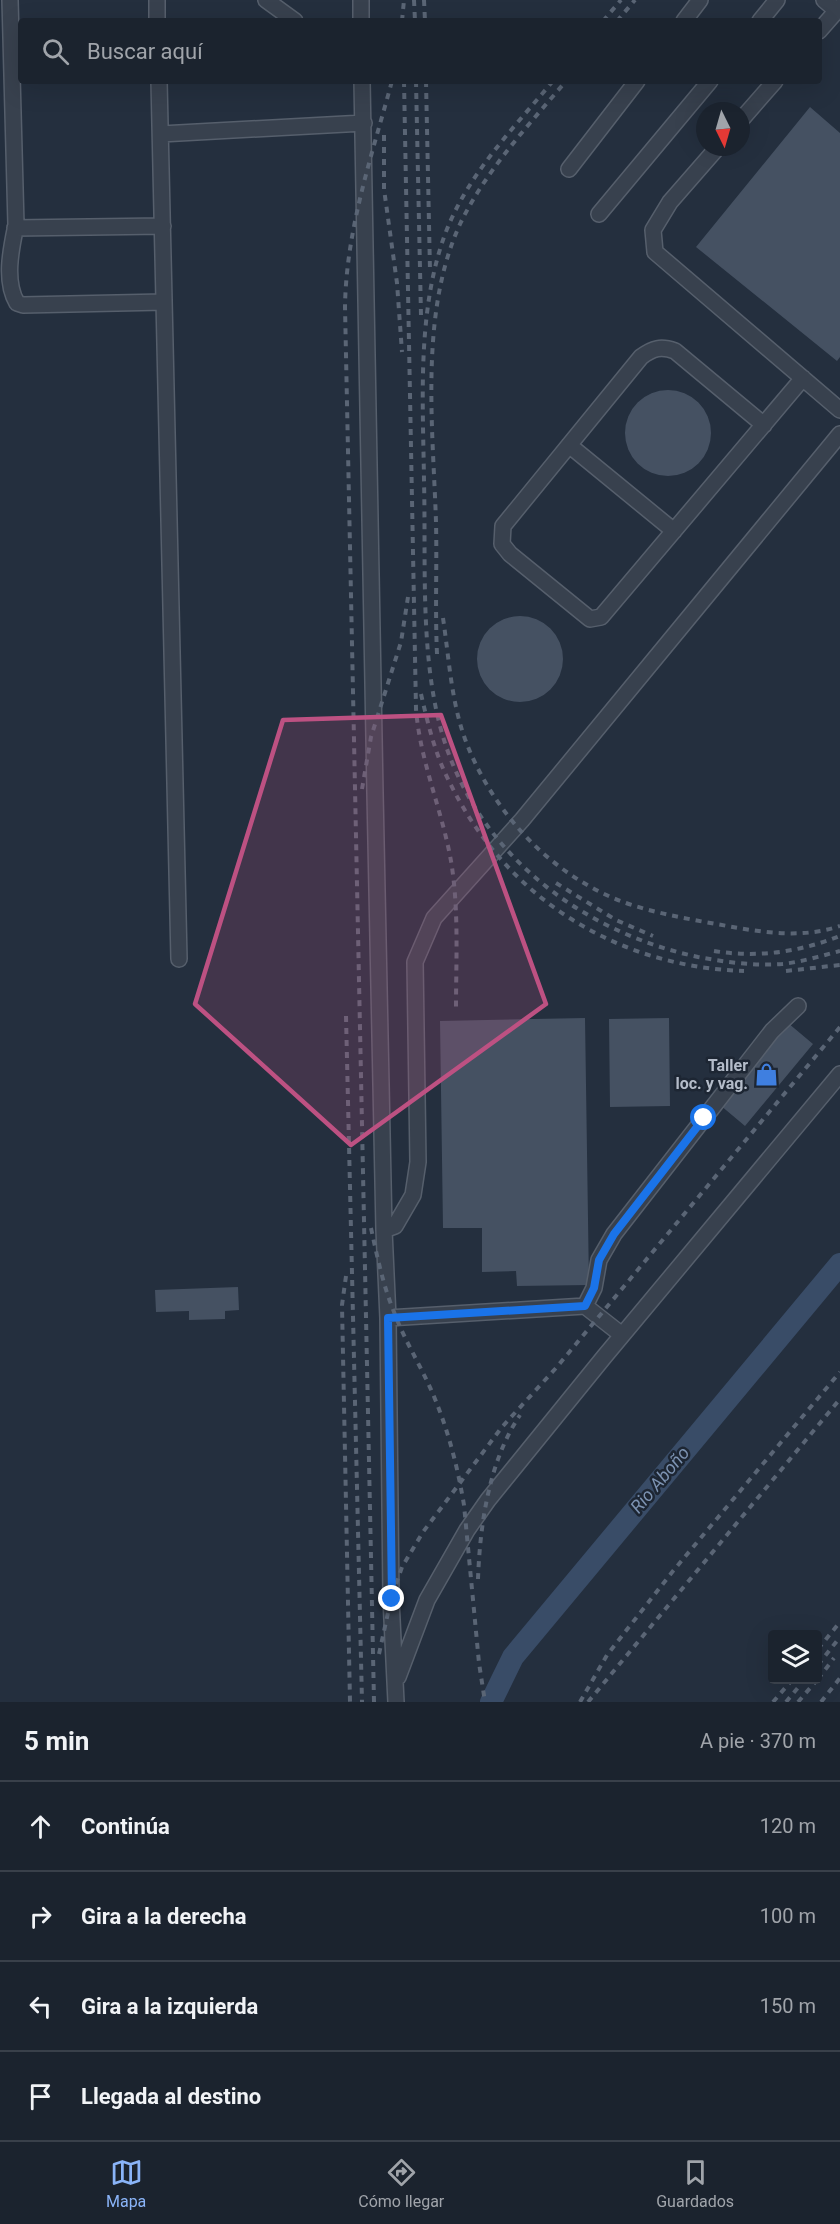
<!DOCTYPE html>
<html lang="es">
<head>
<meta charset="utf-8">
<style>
  :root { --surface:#1b232e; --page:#242b36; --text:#f1f3f6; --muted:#a0a4aa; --line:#39404a; --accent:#8ab4f8 }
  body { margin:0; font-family:Roboto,sans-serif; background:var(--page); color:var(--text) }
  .controls { position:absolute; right:18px; bottom:18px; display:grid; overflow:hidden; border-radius:6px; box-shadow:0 6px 24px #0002 }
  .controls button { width:54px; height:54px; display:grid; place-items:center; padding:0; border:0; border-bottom:2px solid var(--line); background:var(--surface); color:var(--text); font:30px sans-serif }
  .compass { position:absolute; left:696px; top:102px; width:54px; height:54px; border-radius:50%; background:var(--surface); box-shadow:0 6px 24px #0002; rotate:175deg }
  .stop { position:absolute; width:18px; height:18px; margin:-14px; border:4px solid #1a73e8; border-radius:50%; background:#fff }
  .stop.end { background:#1a73e8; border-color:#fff; box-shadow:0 2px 6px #0008 }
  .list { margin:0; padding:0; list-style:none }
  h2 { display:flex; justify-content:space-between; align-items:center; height:78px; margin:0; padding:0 24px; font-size:26px }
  h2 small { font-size:20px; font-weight:400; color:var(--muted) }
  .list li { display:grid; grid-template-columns:39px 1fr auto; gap:18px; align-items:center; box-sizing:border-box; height:90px; padding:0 24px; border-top:2px solid var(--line) }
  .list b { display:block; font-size:22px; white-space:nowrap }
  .list em { font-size:20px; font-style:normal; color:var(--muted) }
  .icon { flex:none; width:33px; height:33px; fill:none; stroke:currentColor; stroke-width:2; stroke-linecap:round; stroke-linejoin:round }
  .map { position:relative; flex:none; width:840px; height:1702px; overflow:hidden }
  .search { position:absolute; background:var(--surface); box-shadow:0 6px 24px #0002; left:18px; right:18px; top:18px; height:66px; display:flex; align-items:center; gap:15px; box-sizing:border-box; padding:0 21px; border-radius:6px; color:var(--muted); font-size:22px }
  .sheet { height:438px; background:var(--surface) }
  nav { display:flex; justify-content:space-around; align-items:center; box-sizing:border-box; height:84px; border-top:2px solid var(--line); background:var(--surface); font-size:16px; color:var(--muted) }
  nav a { display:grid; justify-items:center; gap:3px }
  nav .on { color:var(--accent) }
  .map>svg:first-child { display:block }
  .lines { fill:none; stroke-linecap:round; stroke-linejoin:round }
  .river { stroke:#394c67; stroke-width:22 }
  .building { fill:#455162 }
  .minor-casing { stroke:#565f6c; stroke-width:18 }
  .minor { stroke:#38414e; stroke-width:15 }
  .rail { stroke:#5a6575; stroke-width:4; stroke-dasharray:6 6; stroke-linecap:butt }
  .route { stroke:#1a73e8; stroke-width:8 }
  .marked { fill:#bd5182; fill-opacity:0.2; stroke:#bd5182; stroke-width:4.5; stroke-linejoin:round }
  .labels { text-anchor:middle; stroke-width:5; stroke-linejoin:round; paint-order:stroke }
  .poi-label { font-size:16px; font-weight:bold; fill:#b4bcc9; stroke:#1d2633; text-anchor:end }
  .water-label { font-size:18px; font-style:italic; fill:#7c92b1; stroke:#1d2633 }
</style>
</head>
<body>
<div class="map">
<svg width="840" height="1702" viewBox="0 0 840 1702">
  <rect width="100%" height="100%" fill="#242f3e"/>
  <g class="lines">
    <!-- river -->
    <path class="river" d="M 491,1702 L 513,1657 L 840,1264"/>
  </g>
  <!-- building -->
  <path class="building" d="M 810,107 L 840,133 L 840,357 L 837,361 L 696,247 Z
    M625 433a43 43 0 1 1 86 0a43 43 0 1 1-86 0Z
    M477 659a43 43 0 1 1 86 0a43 43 0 1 1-86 0Z
    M 585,1018 L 589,1285 L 517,1286 L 516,1271 L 482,1272 L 482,1228 L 443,1228 L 440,1021 Z
    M 669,1018 L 670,1106 L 610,1107 L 609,1019 Z
    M 788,1023 L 813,1044 L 745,1126 L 720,1105 Z
    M 238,1287 L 239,1310 L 225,1311 L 225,1319 L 189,1320 L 189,1311 L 156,1312 L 155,1290 Z"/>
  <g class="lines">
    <defs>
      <path id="minor" d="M 10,0 L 16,225 C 11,249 4,281 17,303 L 23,305 L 164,302
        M 157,0 L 157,21
        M 266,0 L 295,21
        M 361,0 L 361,21
        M 824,0 L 837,11
        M 684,21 L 700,0
        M 760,21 L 777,0
        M 819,31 L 840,7
        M 159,81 L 179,959
        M 362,81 L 375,793 L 384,1230 L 388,1318 L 391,1599 L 396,1702
        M 741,120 L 775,81
        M 161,134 L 364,123
        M 718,147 L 670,202 L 653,230 L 655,252 L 840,410
        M 569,169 L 637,81
        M 599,214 L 710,81
        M 15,228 L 163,226
        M 764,425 L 675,351 C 661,346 653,348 641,357 L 503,526 L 502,544 L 510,554 L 590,619 L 601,617 C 668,537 736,458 803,378
        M 569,445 L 674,531
        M 384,1230 L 395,1226 L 413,1195 L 418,1162 L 415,962 L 434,918 L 522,820 L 840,434
        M 585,1306 L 594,1288 L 599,1260 L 614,1234 L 772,1031 L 798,1006
        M 388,1318 L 585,1306 L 622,1335
        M 398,1677 L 427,1600 L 467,1530 L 488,1500 L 604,1357 L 840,1074"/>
    </defs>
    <!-- minor casing -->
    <use href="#minor" class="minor-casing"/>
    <!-- minor -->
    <use href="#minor" class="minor"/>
    <!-- rail -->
    <path class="rail" d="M 414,0 L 415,21
      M 424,0 L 425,21
      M 402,21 L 404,0
      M 603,21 L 621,0
      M 617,21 L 635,0
      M 404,81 L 416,709 C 420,761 442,810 451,861 C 459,909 456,960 456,1009
      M 416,81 L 421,316
      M 426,81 L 430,271
      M 553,81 C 512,130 466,176 444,237 C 417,314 423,401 424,481 C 426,560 420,649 440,726 C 472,849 577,931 698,957 C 725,962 754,966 782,964 C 801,962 821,956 840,951
      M 384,135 L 384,189 L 397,283 L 402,352
      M 443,618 C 449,658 451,700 465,739 C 492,812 551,876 626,903 C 652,912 678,917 705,922 C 751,930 795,941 840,926
      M 437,654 C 435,610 437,566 436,522 C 433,427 419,311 461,222 C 487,169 528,126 566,81
      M 421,694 C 428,724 435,754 449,781 C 505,897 616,967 744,971
      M 362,789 L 371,737 L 401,642 L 408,597
      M 556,883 L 616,920 L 653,936
      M 714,951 C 758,958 799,952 840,936
      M 786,971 L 840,965
      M 346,1016 L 362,1702
      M 371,1228 C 377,1256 383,1285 394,1312 C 405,1342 423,1369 435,1399 C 449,1433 458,1469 464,1505 L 479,1663 L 485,1702
      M 346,1276 L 342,1305 L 350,1702
      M 478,1579 C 480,1524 489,1461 520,1415
      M 818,1649 L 840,1622
      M 379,1654 L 391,1599 L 402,1567 L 423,1532 L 502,1427 L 556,1368 L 840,1027
      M 818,1665 L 840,1637
      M 818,1679 L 834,1658
      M 374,1702 L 345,307 C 346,230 372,155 392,81
      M 580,1702 L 607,1655 L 673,1571 L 840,1372
      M 588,1702 L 840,1399
      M 773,1702 L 792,1680
      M 786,1702 L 801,1684
      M 798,1702 L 817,1680
      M 821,1702 L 840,1678"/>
  </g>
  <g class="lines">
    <!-- route -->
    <path class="route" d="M 392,1599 L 388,1318 L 585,1306 L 594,1288 L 599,1260 L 614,1234 L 704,1118"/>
  </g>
  <!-- marked area -->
  <path class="marked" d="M 441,715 L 546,1004 L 351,1145 L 195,1004 L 283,720 Z"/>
  <!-- icons -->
  <defs>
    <symbol id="shop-bare" viewBox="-9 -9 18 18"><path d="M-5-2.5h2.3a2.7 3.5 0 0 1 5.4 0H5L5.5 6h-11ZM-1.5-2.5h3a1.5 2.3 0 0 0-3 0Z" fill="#3f7fe0" stroke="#1d2633" stroke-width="2.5" paint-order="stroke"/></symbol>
  </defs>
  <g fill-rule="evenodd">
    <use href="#shop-bare" x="750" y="1058" width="33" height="33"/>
  </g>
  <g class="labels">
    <!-- poi labels -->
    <g class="poi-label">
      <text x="748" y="1071">Taller<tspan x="748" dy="18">loc. y vag.</tspan></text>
    </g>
    <!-- water labels -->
    <g class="water-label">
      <text transform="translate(660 1480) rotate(-50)" y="6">Rio Aboño</text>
    </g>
  </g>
</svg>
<div class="controls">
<button><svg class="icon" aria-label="layers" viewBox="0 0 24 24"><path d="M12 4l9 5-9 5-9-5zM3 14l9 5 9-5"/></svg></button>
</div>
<svg class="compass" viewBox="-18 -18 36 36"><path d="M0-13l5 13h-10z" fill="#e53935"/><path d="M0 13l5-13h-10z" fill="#a0a4aa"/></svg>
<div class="stop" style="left:704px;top:1118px"></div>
<div class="stop end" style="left:392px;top:1599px"></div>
<div class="search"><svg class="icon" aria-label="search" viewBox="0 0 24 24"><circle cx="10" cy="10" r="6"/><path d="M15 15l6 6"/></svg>Buscar aquí</div>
</div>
<section class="sheet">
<h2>5 min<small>A pie · 370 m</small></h2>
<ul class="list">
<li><svg class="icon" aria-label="ahead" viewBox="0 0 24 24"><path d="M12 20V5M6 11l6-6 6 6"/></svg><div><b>Continúa</b></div><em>120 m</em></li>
<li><svg class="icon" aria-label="right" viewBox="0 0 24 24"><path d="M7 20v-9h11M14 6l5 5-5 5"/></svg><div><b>Gira a la derecha</b></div><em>100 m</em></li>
<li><svg class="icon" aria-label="left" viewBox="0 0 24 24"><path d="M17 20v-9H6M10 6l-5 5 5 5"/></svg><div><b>Gira a la izquierda</b></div><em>150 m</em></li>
<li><svg class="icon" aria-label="arrive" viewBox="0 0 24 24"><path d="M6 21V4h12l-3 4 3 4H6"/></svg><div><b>Llegada al destino</b></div></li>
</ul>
</section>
<nav>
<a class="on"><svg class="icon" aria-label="map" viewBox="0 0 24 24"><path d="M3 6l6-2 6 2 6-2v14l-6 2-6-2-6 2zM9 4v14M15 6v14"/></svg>Mapa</a>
<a><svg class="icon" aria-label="directions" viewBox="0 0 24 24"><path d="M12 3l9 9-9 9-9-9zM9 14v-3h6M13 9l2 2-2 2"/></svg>Cómo llegar</a>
<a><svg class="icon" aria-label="saved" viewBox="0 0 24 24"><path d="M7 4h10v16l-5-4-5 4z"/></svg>Guardados</a>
</nav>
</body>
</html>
